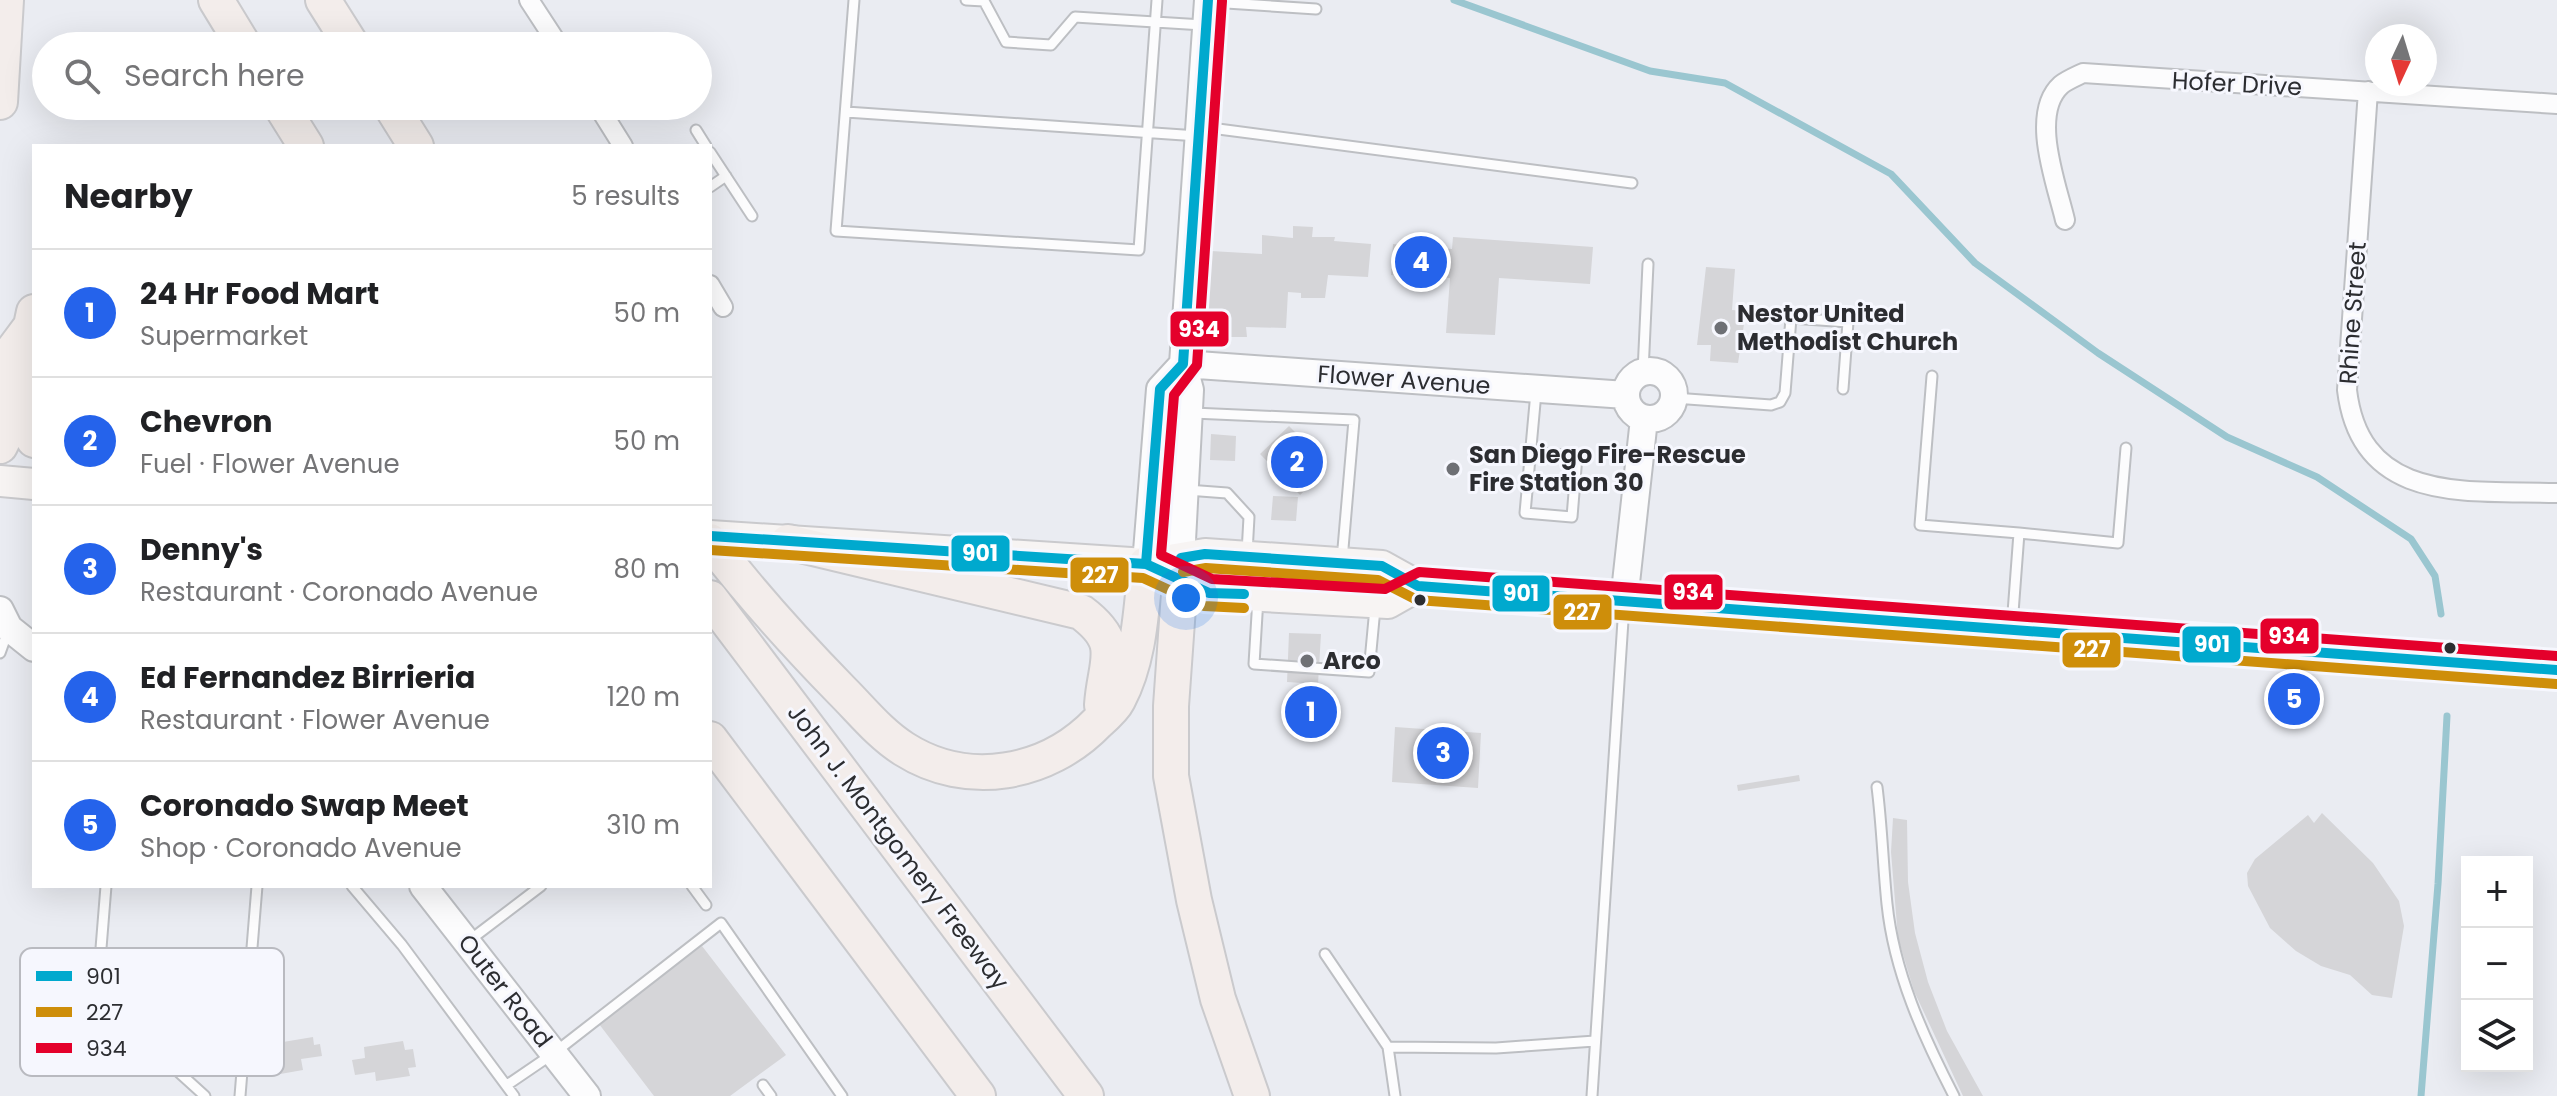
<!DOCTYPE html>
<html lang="en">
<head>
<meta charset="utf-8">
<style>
  :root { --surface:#fff; --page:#f6f6f6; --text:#202124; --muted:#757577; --line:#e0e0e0; --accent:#2563eb }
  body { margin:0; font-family:Poppins,sans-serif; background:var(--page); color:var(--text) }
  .controls { position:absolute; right:24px; bottom:24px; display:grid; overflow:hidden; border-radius:0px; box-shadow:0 8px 32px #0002 }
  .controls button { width:72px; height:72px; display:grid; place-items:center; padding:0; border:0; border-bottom:2px solid var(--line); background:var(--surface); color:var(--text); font:40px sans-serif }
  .compass { position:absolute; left:2365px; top:24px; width:72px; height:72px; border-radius:50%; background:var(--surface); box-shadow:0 8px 32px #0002; rotate:184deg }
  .you { position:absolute; left:1186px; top:598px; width:28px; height:28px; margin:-20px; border:6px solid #fff; border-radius:50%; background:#1a73e8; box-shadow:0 0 0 12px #1a73e833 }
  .badge { display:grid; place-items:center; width:52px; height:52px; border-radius:50%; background:var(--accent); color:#fff; font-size:26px; font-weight:700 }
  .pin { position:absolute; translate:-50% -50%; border:4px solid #fff; box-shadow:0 2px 8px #0006 }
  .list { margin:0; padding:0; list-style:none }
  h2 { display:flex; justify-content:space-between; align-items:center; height:104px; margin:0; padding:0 32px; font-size:34px }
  h2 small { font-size:26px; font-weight:400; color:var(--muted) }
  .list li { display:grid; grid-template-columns:52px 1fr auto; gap:24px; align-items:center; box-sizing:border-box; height:128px; padding:0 32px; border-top:2px solid var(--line) }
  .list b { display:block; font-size:30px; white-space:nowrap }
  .list p { margin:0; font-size:26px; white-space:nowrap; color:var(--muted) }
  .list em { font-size:26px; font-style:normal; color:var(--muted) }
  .icon { flex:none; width:44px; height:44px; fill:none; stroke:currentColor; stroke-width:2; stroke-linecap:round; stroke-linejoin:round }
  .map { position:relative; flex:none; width:2557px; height:1096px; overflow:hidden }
  .search { position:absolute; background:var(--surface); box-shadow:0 8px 32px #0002; left:32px; top:32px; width:680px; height:88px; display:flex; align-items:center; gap:20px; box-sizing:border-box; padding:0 28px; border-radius:44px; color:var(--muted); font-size:30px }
  .panel { position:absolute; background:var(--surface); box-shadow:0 8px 32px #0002; left:32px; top:144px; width:680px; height:744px; border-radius:0px }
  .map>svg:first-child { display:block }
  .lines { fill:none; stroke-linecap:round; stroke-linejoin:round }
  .stream { stroke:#9ac6d0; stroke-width:7 }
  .building { fill:#d5d5d8 }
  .lane-casing { stroke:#bdbfc3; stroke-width:13 }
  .street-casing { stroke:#bdbfc3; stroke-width:22 }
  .secondary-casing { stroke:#bdbfc3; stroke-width:30 }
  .primary-casing { stroke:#cacacd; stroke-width:34 }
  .highway-casing { stroke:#cacacd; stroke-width:38 }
  .lane { stroke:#fcfcfd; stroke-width:9 }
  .street { stroke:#fcfcfd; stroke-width:18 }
  .secondary { stroke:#fcfcfd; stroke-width:26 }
  .primary { stroke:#f7f4f3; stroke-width:30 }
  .highway { stroke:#f3edeb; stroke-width:34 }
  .bus-1-casing { stroke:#f6f7fe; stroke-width:16 }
  .bus-2-casing { stroke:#f6f7fe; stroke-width:16 }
  .bus-3-casing { stroke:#f6f7fe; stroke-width:16 }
  .bus-1 { stroke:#00a9ce; stroke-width:10 }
  .bus-2 { stroke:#ce8e0a; stroke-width:10 }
  .bus-3 { stroke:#e4002b; stroke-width:10 }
  .poi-dot { fill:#6e7075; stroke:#f6f7fe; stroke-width:3 }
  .bus-dot { fill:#2c2d31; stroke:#f6f7fe; stroke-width:3 }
  .labels { text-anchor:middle; stroke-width:6; stroke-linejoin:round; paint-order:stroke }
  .street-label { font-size:24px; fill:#2c2d31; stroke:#f6f7fe }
  .poi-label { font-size:24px; font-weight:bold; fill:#2c2d31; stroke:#f6f7fe; text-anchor:start }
  .key { fill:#f6f7fe; stroke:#b9bac0; stroke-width:2 }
  .key-label { font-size:22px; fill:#2c2d31 }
  .line-badge { stroke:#f6f7fe; stroke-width:3 }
  .badge-label { font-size:22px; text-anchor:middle; font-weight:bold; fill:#fff }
</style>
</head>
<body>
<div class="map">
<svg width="2557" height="1096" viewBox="0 0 2557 1096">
  <rect width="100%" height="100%" fill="#eaecf2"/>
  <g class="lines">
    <!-- stream -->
    <path class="stream" d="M 1454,0 L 1650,71 L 1725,83 L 1891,174 L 1975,263 L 2098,353 L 2227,437 L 2317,477 L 2411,539 L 2435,576 L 2441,614
      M 2421,1096 L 2438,884 L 2447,716"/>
  </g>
  <!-- building -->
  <path class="building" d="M 1293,226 L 1313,227 L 1312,237 L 1335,237 L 1334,241 L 1371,244 L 1368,277 L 1328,275 L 1325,298 L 1301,298 L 1301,293 L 1288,292 L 1286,328 L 1246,327 L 1247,337 L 1206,337 L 1211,251 L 1262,254 L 1262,235 L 1293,238 Z
    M 1453,237 L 1593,247 L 1590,284 L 1499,278 L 1495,335 L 1446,333 L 1450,278 L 1391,275 L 1393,244 L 1452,249 Z
    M 1706,267 L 1735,269 L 1732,310 L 1746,311 L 1738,363 L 1710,361 L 1711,345 L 1697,345 Z
    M 1289,426 L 1299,436 L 1303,433 L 1316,447 L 1306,456 L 1323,474 L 1300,495 L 1260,454 Z
    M 1211,434 L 1236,436 L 1235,461 L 1210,460 Z
    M 1273,496 L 1298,497 L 1296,521 L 1271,520 Z
    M 1289,633 L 1321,634 L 1318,684 L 1287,682 Z
    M 1395,727 L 1481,733 L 1478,788 L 1392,782 Z
    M 1799,775 L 1800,781 L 1738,791 L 1737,785 Z
    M 2322,813 L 2373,863 L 2399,901 L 2404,926 L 2392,998 L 2372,995 L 2350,975 L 2321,966 L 2296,951 L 2270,928 L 2248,886 L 2247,873 L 2255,859 L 2308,815 L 2314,823 Z
    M 1893,818 L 1907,820 L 1908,882 L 1915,933 L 1928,982 L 1947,1031 L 1983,1096 L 1963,1096 L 1914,991 L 1898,938 L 1891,852 Z
    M 702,946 L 786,1055 L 730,1096 L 654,1096 L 599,1024 Z
    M 313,1037 L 314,1045 L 320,1044 L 322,1056 L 301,1059 L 303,1070 L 269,1076 L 265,1053 L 272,1052 L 271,1044 Z
    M 403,1041 L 405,1050 L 413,1049 L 416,1067 L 408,1068 L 410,1076 L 376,1081 L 375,1072 L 355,1075 L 352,1060 L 365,1058 L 364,1047 Z"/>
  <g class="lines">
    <defs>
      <path id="lane" d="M 854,0 L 836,231 L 1139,250 L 1157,0
        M 966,0 L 984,1 L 1006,42 L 1051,45 L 1075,17 L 1203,25
        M 1211,2 L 1316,9
        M 846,112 L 1198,136
        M 1203,127 L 1632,183
        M 696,130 L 706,146
        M 710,152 L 752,216
        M 710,187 L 726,176
        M 1643,372 L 1648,264
        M 1932,376 L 1920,525 L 2019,533
        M 1674,398 L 1771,405 L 1780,402 L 1785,393 L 1791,318 L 1848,322 L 1843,389
        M 1193,413 L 1354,420 L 1342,560
        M 1530,452 L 1577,456 L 1572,517 L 1525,513 L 1536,392
        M 1187,490 L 1227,493 L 1249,517 L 1247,553
        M 1258,598 L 1254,664 L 1369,672 L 1375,608
        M 2012,626 L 2019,533 L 2118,543 L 2126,448
        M 0,653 L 8,631
        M 1877,787 C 1882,826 1883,865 1887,904 C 1894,972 1923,1036 1954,1096
        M 106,886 L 97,998 L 205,1096
        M 352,886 L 402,945 L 514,1096
        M 692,886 L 706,905
        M 470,940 L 541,886
        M 1325,954 L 1388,1047
        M 507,1085 L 554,1053 L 721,923 L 842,1096
        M 763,1085 L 771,1096
        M 240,1096 L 257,886
        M 1395,1096 L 1388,1047 L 1496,1048 L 1595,1041
        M 1592,1096 L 1624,605"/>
      <path id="street" d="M 529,0 L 559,46
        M 2368,91 L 2347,390 C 2361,506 2469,490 2557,493
        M 598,106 L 623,146
        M 2065,220 C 2057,185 2029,114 2061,85 C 2067,80 2077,76 2083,73 L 2557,104
        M 710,285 L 723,307"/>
      <path id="secondary" d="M 1183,364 L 1626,395
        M1626 395a24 24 0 1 1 48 0a24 24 0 1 1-48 0Z
        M 1146,564 L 1160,389 L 1183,364
        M 1180,578 L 1190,390 L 1183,364 L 1208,0
        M 1624,601 L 1644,419
        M 0,610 L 9,628 L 34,648
        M 423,886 L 587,1096"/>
      <path id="primary" d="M 0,481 L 34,484
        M 710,536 L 1146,564 L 1205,554 L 1382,566 L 1418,586 L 2557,670
        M 1159,570 L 1209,593 L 1388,603 L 1418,586"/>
      <path id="highway" d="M 216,0 L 244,46
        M 323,0 L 352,46
        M 0,102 L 6,0
        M 281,106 L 306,146
        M 391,106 L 416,146
        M 31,361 L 30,426 L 34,440
        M 0,446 L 5,436 L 11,353 L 31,326 L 34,312
        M 710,541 C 751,594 795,643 842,691 C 862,711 880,734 904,749 C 967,789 1047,775 1098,722 C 1105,716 1114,708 1118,700 C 1140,658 1141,610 1146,564
        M 788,542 L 1081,612 C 1124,644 1105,660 1102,705
        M 1180,579 L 1171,706 L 1171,776 L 1194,900 L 1218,999 L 1252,1096
        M 710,598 L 1086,1096
        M 710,739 L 978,1096"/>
    </defs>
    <!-- lane casing -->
    <use href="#lane" class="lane-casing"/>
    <!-- street casing -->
    <use href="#street" class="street-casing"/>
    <!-- secondary casing -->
    <use href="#secondary" class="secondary-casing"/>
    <!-- primary casing -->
    <use href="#primary" class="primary-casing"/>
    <!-- highway casing -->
    <use href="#highway" class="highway-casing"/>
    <!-- lane -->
    <use href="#lane" class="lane"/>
    <!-- street -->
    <use href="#street" class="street"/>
    <!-- secondary -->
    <use href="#secondary" class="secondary"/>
    <!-- primary -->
    <use href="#primary" class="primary"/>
    <!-- highway -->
    <use href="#highway" class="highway"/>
    <defs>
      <path id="bus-1" d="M 710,536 L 1146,564 L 1209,593 L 1244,594
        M 1181,558 L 1205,554 L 1382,566 L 1418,586 L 2557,670
        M 1146,564 L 1160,389 L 1183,364 L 1208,0"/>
      <path id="bus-2" d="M 710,550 L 1143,578 L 1204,606 L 1244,608
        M 1183,572 L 1206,568 L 1378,580 L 1417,600 L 2556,684"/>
      <path id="bus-3" d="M 1222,1 L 1197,365 L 1174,395 L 1161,555 L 1212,579 L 1385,589 L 1419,572 L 2557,656"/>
    </defs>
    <!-- bus-1 casing -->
    <use href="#bus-1" class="bus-1-casing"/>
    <!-- bus-2 casing -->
    <use href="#bus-2" class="bus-2-casing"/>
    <!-- bus-3 casing -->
    <use href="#bus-3" class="bus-3-casing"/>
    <!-- bus-1 -->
    <use href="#bus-1" class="bus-1"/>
    <!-- bus-2 -->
    <use href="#bus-2" class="bus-2"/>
    <!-- bus-3 -->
    <use href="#bus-3" class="bus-3"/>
  </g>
  <!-- markers -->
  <g class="poi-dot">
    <circle cx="1721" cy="328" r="8"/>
    <circle cx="1453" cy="469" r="8"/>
    <circle cx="1307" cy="661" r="8"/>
  </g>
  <g class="bus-dot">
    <circle cx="1420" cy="600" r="7"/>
    <circle cx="2450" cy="648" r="7"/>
  </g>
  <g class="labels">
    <!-- street labels -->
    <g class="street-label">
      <text transform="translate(2237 84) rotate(3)" y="8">Hofer Drive</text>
      <text transform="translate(2353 313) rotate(-86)" y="8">Rhine Street</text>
      <text transform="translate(1404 380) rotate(4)" y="8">Flower Avenue</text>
      <text transform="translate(898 847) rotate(53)" y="8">John J. Montgomery Freeway</text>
      <text transform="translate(505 991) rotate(52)" y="8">Outer Road</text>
    </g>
    <!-- poi labels -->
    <g class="poi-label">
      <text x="1737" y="322">Nestor United<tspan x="1737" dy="28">Methodist Church</tspan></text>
      <text x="1469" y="463">San Diego Fire-Rescue<tspan x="1469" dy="28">Fire Station 30</tspan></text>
      <text x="1323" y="669">Arco</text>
    </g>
  </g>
  <!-- legend -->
  <rect x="20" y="948" width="264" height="128" rx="12" class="key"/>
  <rect x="36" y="971" width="36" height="10" fill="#00a9ce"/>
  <rect x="36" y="1007" width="36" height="10" fill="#ce8e0a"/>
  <rect x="36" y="1043" width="36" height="10" fill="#e4002b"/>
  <g class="key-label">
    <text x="86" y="984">901</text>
    <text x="86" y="1020">227</text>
    <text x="86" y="1056">934</text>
  </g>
  <g class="line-badge">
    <rect x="1169" y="310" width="61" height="38" rx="8" fill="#e4002b"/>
    <rect x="950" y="534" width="61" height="39" rx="8" fill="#00a9ce"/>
    <rect x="1069" y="556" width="61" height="38" rx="8" fill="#ce8e0a"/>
    <rect x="1663" y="573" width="61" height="38" rx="8" fill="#e4002b"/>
    <rect x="1491" y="574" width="60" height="39" rx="8" fill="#00a9ce"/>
    <rect x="1552" y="593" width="61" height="38" rx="8" fill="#ce8e0a"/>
    <rect x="2259" y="617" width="61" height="38" rx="8" fill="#e4002b"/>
    <rect x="2181" y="625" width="61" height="39" rx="8" fill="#00a9ce"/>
    <rect x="2061" y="631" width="61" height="38" rx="8" fill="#ce8e0a"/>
  </g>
  <g class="badge-label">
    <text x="1199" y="337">934</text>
    <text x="980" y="561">901</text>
    <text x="1100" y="583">227</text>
    <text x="1693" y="600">934</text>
    <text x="1521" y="601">901</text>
    <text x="1582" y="620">227</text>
    <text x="2289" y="644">934</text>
    <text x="2212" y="652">901</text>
    <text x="2092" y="657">227</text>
  </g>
</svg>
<div class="controls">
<button>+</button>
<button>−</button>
<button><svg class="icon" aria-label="layers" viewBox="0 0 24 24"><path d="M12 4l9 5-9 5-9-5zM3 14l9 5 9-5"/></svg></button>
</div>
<svg class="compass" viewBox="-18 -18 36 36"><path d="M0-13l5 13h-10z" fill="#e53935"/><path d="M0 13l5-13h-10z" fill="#757577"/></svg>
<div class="you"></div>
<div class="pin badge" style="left:1311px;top:712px">1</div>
<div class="pin badge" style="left:1297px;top:462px">2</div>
<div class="pin badge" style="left:1443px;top:753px">3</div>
<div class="pin badge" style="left:1421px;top:262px">4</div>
<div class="pin badge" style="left:2294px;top:699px">5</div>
<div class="search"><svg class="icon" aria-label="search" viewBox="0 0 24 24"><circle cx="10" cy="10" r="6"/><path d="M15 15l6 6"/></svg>Search here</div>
<section class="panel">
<h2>Nearby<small>5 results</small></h2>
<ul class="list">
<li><span class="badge">1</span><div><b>24 Hr Food Mart</b><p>Supermarket</p></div><em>50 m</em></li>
<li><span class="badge">2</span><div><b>Chevron</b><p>Fuel · Flower Avenue</p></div><em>50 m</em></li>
<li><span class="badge">3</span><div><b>Denny's</b><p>Restaurant · Coronado Avenue</p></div><em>80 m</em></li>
<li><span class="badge">4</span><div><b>Ed Fernandez Birrieria</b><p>Restaurant · Flower Avenue</p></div><em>120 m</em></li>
<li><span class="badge">5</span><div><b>Coronado Swap Meet</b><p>Shop · Coronado Avenue</p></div><em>310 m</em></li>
</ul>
</section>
</div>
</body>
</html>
